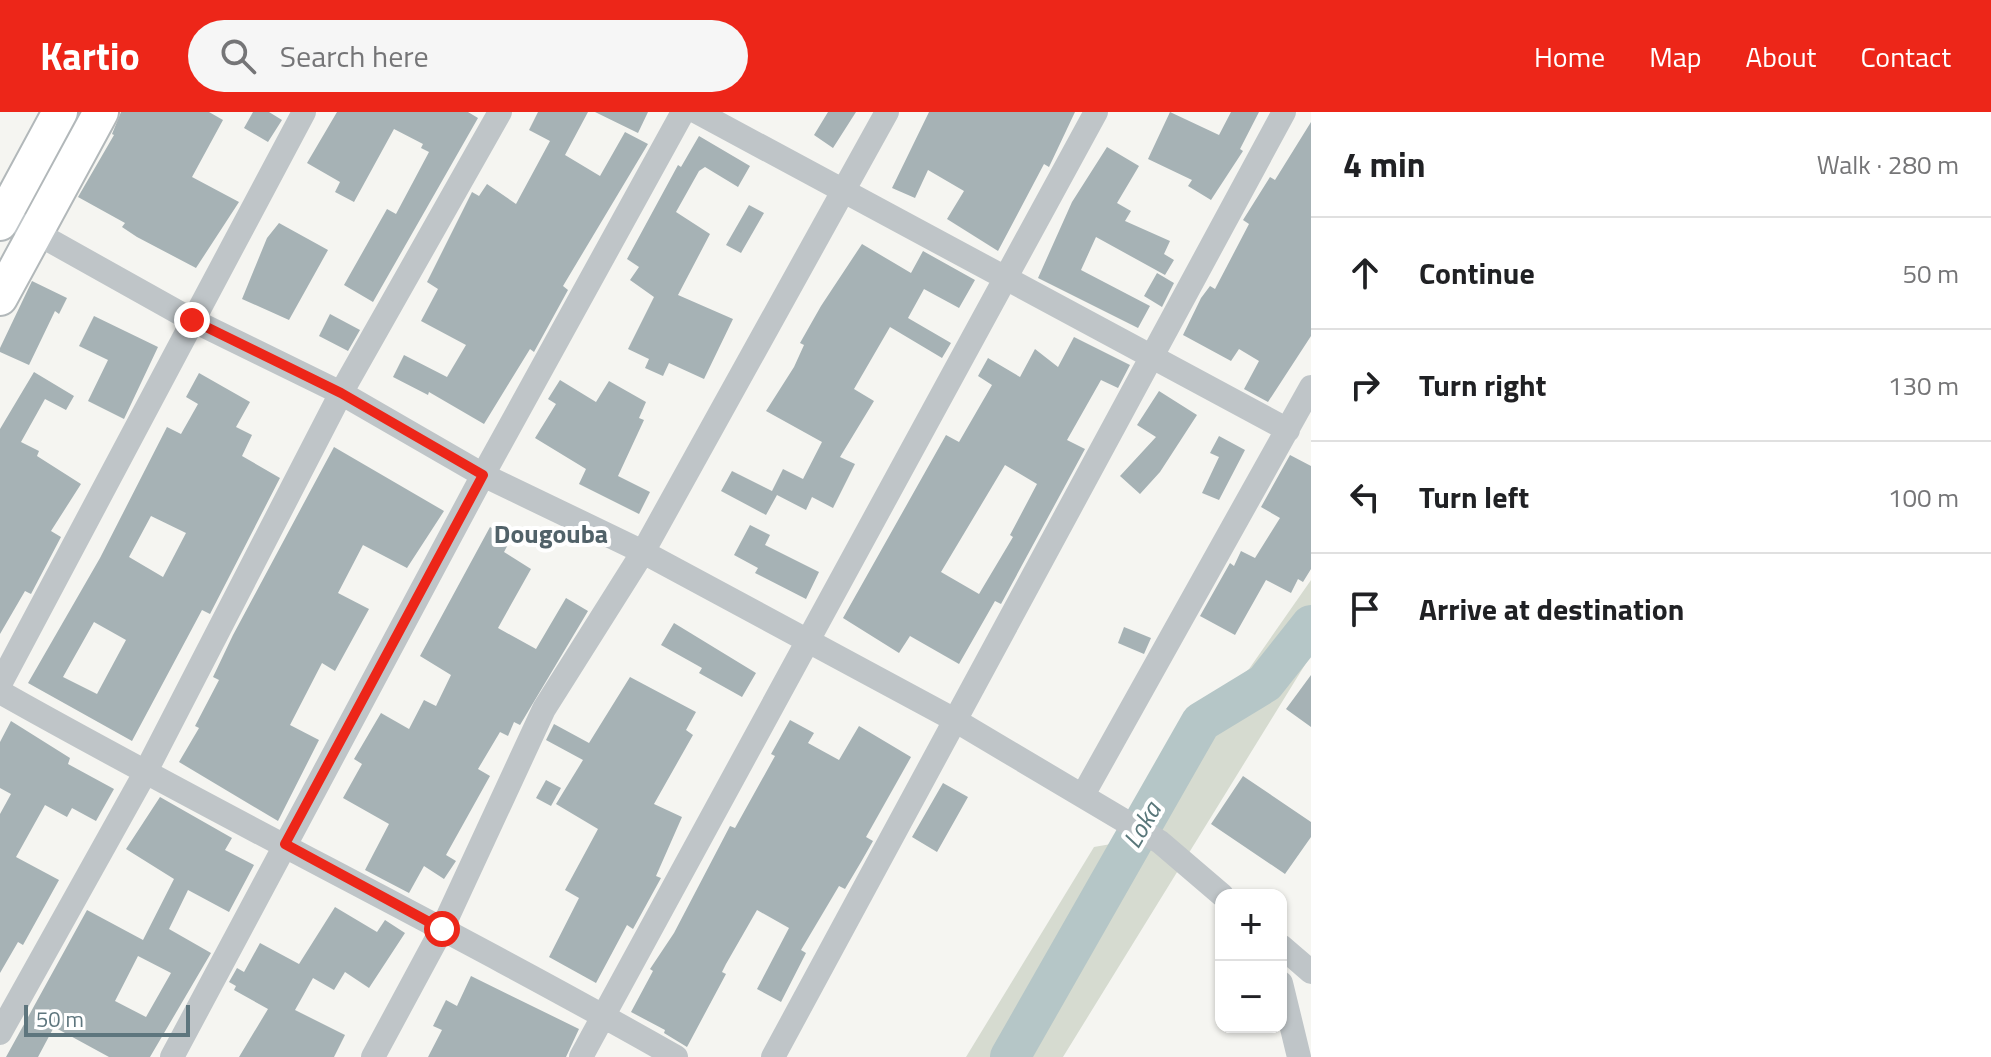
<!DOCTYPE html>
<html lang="en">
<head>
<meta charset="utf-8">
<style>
  :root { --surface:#fff; --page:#f6f6f6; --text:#202124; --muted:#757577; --line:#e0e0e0; --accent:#ed2619 }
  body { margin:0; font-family:"Titillium Web",sans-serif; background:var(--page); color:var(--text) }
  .controls { position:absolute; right:24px; bottom:24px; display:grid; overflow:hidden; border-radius:16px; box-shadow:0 2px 6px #0004 }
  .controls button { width:72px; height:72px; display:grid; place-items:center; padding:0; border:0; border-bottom:2px solid var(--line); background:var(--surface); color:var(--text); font:40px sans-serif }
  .scale { position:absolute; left:24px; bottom:20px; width:166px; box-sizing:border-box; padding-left:8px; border:4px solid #5e767e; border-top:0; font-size:22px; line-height:28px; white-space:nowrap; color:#5e767e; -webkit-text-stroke:6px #fff; paint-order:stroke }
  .stop { position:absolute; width:24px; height:24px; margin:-18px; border:6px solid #ed2619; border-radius:50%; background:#fff }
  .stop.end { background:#ed2619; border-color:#fff; box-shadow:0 2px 8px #0008 }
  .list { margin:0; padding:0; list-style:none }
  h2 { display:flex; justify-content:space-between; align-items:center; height:104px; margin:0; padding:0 32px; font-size:34px }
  h2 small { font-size:26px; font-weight:400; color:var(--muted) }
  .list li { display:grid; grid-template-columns:52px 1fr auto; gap:24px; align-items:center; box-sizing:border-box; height:112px; padding:0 32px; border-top:2px solid var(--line) }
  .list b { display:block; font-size:30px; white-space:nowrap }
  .list em { font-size:26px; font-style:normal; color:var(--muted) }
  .icon { flex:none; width:44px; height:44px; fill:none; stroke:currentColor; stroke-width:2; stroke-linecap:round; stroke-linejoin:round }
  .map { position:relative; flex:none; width:1311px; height:945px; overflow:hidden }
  header { display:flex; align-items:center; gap:48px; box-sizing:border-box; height:112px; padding:0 40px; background:var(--accent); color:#fff }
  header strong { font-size:38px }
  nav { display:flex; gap:44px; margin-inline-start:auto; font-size:28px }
  .search { width:560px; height:72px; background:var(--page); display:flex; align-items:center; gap:20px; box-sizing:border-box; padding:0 28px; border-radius:44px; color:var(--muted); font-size:30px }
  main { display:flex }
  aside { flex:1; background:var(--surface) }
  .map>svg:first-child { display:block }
  .green { fill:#d6dbd0 }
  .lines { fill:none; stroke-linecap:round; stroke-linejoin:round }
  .river { stroke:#b5c6c7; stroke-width:40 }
  .building { fill:#a6b2b5; fill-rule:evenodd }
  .highway-casing { stroke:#b2b8ba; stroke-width:38 }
  .minor { stroke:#bfc5c8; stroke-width:24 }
  .highway { stroke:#fff; stroke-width:34 }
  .route { stroke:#ed2619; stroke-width:10 }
  .labels { text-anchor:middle; stroke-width:8; stroke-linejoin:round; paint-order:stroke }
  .neighbourhood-label { font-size:26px; font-weight:bold; fill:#516269; stroke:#fff }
  .water-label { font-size:26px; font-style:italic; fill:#59777a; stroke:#fff }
</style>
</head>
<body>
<header>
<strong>Kartio</strong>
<div class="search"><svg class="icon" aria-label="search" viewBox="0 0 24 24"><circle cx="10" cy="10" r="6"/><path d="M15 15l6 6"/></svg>Search here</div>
<nav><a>Home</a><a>Map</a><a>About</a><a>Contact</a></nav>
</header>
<main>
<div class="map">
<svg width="1311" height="945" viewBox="0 0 1311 945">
  <rect width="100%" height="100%" fill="#f5f5f1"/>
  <!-- green -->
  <path class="green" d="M 1311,468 L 1311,543 L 1063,945 L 966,945 L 1094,735 L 1128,729 L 1199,601 L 1249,557 Z"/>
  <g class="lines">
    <!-- river -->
    <path class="river" d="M 1010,945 L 1201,610 L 1265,571 L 1311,513"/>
  </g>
  <!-- building -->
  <path class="building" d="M 121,0 L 209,0 L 223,8 L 192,65 L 239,90 L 196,156 L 137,125 L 122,115 L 125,111 L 78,85 L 114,23 L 112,22 Z
    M 253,0 L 269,0 L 282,8 L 268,30 L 244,16 Z
    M 337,0 L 468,0 L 478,6 L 373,190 L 344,173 L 387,97 L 396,102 L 429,40 L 421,36 L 423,32 L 394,17 L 354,90 L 335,80 L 340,70 L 307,51 Z
    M 538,0 L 588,0 L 565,43 L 600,64 L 625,20 L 648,32 L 563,174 L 568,178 L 534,240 L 530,237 L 484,312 L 429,280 L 428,283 L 393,265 L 404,243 L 447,265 L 466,233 L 421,209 L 438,177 L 427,170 L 472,80 L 479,84 L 487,72 L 516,92 L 550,29 L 529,18 Z
    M 595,0 L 648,0 L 638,21 Z
    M 828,0 L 856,0 L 833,36 L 814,23 Z
    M 929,0 L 1075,0 L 1049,55 L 1044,52 L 998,139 L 947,107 L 964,79 L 928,58 L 915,86 L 892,76 Z
    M 1170,0 L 1219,23 L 1231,0 L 1259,0 L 1240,37 L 1243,39 L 1211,88 L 1188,74 L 1192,68 L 1148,47 Z
    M 1311,10 L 1311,224 L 1268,290 L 1244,277 L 1259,249 L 1239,237 L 1231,249 L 1183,223 L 1201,186 L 1210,174 L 1215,177 L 1249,112 L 1243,108 L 1270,65 L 1275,68 Z
    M 699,24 L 750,54 L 738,75 L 705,55 L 699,59 L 676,100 L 710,122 L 678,183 L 733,207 L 704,267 L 669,251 L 663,264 L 645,256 L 649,247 L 628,237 L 654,185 L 630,168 L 639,155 L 627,147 L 678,53 L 681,55 Z
    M 1107,35 L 1139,54 L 1117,91 L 1131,99 L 1125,109 L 1170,129 L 1164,142 L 1174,148 L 1165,163 L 1096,125 L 1081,158 L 1150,194 L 1138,216 L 1038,166 L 1072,90 Z
    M 749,93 L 764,101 L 741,141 L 726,133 Z
    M 279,111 L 328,138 L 289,208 L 242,187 L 267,126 Z
    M 862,132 L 911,161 L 923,139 L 975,168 L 959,196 L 924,177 L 908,206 L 951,231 L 942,246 L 890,215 L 854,277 L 874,289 L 840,345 L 855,352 L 833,396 L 812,385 L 806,398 L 777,383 L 766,403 L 721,379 L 732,359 L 772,379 L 783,357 L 803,367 L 822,330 L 766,299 L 794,255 L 804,233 L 800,231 L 821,194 Z
    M 1157,161 L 1174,171 L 1162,195 L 1144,184 Z
    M 32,169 L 67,186 L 59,202 L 55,199 L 29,253 L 0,240 L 0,236 Z
    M 330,202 L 360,218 L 348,239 L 319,224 Z
    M 94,204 L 158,235 L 124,307 L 88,289 L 108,248 L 79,234 Z
    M 1074,225 L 1130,253 L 1118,276 L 1101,268 L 1067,328 L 1085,337 L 1001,492 L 995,489 L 959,552 L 910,524 L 899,541 L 843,506 L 946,323 L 959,330 L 992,273 L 978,264 L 988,246 L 1020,265 L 1035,237 L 1058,255 ZM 1005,353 L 1037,372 L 1010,423 L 1013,425 L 979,482 L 941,460 Z
    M 34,260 L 74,284 L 66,298 L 45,287 L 21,330 L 39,339 L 37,344 L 81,372 L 51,419 L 61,425 L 31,482 L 25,479 L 0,522 L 0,317 Z
    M 199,261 L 250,290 L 236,315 L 252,323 L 242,344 L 280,366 L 210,502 L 202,498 L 132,629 L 28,571 L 100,446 L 167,315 L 181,322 L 198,292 L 186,285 ZM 151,404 L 186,421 L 163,465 L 129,445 ZM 94,510 L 126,528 L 97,582 L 63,565 Z
    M 560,268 L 596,290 L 609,269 L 646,290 L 639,306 L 644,308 L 618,364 L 650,380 L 639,402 L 579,372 L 586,357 L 535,326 L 556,292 L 548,287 Z
    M 1159,279 L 1197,303 L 1160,360 L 1140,382 L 1120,364 L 1156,325 L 1137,313 Z
    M 1219,324 L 1245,338 L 1219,388 L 1202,381 L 1219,345 L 1210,341 Z
    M 334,335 L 444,399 L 407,456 L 363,433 L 338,481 L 369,497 L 335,559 L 322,551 L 290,613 L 319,628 L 278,709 L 179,650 L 199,616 L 195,614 L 219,568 L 213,565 L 233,523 Z
    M 1290,343 L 1311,354 L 1311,457 L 1303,470 L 1298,467 L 1291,481 L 1266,468 L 1235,523 L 1200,504 L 1230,451 L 1234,454 L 1241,439 L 1255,446 L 1280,406 L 1261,395 Z
    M 750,413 L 770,423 L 765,433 L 819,460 L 806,487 L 755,461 L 758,456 L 734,443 Z
    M 490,415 L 511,427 L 504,440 L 531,457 L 498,516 L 536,537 L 566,486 L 588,499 L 520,613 L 514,610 L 508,624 L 500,620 L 478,657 L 490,664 L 446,743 L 456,749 L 444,767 L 424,754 L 409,781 L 365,758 L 389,712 L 343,686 L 362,652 L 354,647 L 381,601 L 409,617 L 424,588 L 436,594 L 451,563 L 420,544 Z
    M 674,511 L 756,561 L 742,585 L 699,561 L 702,556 L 661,533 Z
    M 1124,515 L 1151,526 L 1144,542 L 1118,531 Z
    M 1311,563 L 1311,615 L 1286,597 Z
    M 630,565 L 696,600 L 686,618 L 693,623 L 654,692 L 682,705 L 656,764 L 661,766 L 633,817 L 627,813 L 596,871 L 549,845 L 579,786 L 565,778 L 598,717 L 556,692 L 583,648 L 546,628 L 554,612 L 589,631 Z
    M 790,608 L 814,621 L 808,631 L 839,648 L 859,614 L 911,645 L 866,725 L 873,729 L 861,750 L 845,777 L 839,774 L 801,838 L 806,841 L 781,890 L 757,877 L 789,816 L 757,798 L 726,852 L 722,860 L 726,862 L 687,935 L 664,921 L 665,918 L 631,900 L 653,859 L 650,857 L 674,821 L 730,714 L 735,716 L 775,644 L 771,642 Z
    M 11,609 L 70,646 L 68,652 L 114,677 L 96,709 L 72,696 L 67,705 L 45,693 L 16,745 L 59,768 L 23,833 L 18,830 L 0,861 L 0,702 L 11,682 L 0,676 L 0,630 Z
    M 1243,664 L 1311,710 L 1311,725 L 1285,762 L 1211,712 Z
    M 546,668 L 561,676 L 551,694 L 536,686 Z
    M 943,671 L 968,685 L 937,740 L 912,725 Z
    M 160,685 L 232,726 L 225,738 L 254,753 L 229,800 L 188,778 L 169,817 L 211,841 L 150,945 L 109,945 L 54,915 L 38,945 L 6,945 L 87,798 L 143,828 L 174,767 L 126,737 ZM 138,844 L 171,861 L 146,905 L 115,889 Z
    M 335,795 L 377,820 L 385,808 L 405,821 L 369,876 L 345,860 L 334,878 L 313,866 L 295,898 L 345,923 L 334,945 L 239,945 L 268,897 L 234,878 L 236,874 L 229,870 L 237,856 L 244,860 L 260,831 L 299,852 Z
    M 471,864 L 579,917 L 566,945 L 428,945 L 442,918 L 433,914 L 446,888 L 457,894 Z"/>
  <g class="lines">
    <defs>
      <path id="highway" d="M 0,111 L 60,0
        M 0,186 L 101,0"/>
    </defs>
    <!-- highway casing -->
    <use href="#highway" class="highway-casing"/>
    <!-- minor -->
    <path class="minor" d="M 697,0 L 1288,318
      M 24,114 L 192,208 L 341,281 L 483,363 L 643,440 L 953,607 L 1160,730 L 1222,783
      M 0,572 L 304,0
      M 0,580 C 223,706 453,818 676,945
      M 1083,683 L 1311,275
      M 1281,834 L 1311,860
      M 1281,871 L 1299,945
      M 0,921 L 145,661 L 341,281 L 500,0
      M 172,945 L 483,363 L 683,0
      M 373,945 L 442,817 L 544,597 L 643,440 L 887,0
      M 581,945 L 1096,0
      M 773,945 L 1284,0"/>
    <!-- highway -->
    <use href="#highway" class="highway"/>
  </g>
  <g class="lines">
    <!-- route -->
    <path class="route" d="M 192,208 L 341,281 L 483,363 L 285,732 L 442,817"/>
  </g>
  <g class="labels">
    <!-- neighbourhood labels -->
    <g class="neighbourhood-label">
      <text x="551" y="431">Dougouba</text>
    </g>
    <!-- water labels -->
    <g class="water-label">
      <text transform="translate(1142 713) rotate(-60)" y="9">Loka</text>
    </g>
  </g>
</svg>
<div class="controls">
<button>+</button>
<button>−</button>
</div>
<div class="scale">50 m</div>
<div class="stop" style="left:442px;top:817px"></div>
<div class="stop end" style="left:192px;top:208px"></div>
</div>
<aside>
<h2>4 min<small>Walk · 280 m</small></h2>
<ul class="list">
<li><svg class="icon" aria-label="ahead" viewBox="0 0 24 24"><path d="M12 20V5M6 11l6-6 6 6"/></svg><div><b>Continue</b></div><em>50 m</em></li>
<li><svg class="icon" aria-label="right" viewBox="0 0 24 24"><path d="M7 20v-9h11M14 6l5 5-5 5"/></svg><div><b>Turn right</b></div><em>130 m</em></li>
<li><svg class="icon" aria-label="left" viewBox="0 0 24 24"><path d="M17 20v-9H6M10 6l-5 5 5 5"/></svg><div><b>Turn left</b></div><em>100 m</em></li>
<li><svg class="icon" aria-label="arrive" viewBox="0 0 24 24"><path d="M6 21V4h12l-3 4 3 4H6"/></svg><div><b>Arrive at destination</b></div></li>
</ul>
</aside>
</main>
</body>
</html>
